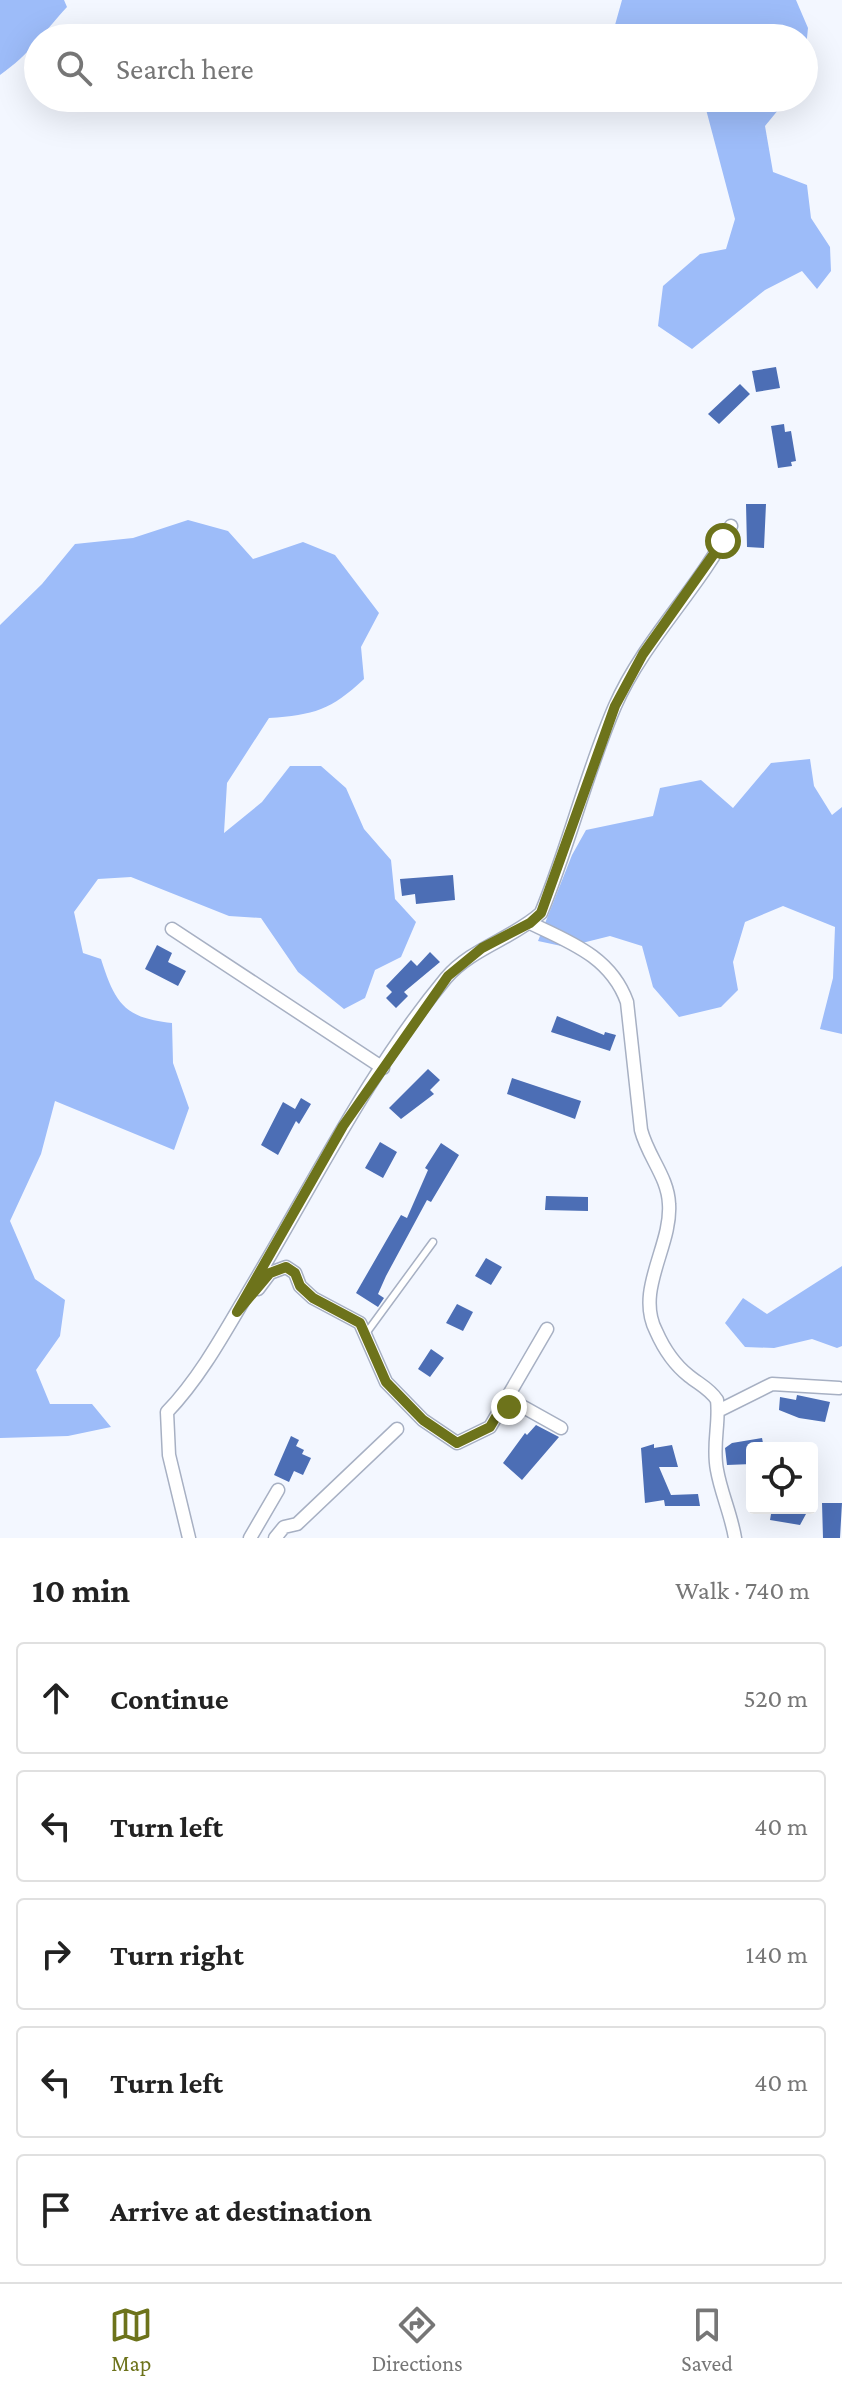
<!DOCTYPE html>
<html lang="en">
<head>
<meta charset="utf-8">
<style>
  :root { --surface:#fff; --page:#f6f6f6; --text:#222; --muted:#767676; --line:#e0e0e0; --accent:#6d731b }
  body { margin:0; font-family:"Crimson Pro",serif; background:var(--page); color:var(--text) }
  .controls { position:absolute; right:24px; bottom:24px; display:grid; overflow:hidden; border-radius:8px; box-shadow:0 8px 32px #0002 }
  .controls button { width:72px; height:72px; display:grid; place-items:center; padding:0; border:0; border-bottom:2px solid var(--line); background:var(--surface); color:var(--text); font:40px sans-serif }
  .stop { position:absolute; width:24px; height:24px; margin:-18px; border:6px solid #6d731b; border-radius:50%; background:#fff }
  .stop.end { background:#6d731b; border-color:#fff; box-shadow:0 2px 8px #0008 }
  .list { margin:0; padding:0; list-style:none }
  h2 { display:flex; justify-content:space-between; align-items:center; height:104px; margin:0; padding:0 32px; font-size:34px }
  h2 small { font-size:26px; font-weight:400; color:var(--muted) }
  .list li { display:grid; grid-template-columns:52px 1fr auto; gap:24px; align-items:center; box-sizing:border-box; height:112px; margin:0 16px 16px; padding:0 16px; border:2px solid var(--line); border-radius:8px }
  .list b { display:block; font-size:30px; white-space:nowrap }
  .list em { font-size:26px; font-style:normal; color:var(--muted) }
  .icon { flex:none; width:44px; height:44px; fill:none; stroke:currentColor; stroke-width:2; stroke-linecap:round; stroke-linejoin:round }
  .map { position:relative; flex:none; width:842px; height:1538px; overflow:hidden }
  .search { position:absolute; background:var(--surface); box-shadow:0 8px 32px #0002; left:24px; right:24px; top:24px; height:88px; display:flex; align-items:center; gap:20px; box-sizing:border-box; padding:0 28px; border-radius:44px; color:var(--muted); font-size:30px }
  .sheet { height:744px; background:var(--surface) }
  nav { display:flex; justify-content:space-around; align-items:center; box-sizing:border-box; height:112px; border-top:2px solid var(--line); background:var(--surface); font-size:22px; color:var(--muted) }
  nav a { display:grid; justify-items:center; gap:4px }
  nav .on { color:var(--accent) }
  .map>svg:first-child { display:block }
  .forest { fill:#9dbcf9 }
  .building { fill:#4c6eb5 }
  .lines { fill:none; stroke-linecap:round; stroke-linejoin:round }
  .lane-casing { stroke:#a7b0c3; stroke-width:9 }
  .street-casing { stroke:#a7b0c3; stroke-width:15 }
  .lane { stroke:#fff; stroke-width:6 }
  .street { stroke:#fff; stroke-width:12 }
  .route { stroke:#6d731b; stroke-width:10 }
</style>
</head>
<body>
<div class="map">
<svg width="842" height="1538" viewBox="0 0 842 1538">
  <rect width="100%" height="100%" fill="#f3f7ff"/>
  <!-- forest -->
  <path class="forest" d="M 0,0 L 64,0 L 67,7 C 43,33 30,54 0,75 Z
    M 622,0 L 796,0 L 808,28 L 804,67 L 804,38 L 618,38 L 615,25 Z
    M 703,98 L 788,98 L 765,126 L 773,172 L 807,185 L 811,218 L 830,247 L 831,271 L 817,289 L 802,271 L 765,290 L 692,349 L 658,326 L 663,286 L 700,254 L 726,249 L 735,219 Z
    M 188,520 L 228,531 L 253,559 L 303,542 L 335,555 L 379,613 L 361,647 L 364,679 C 331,710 314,715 269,718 L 227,783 L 224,833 L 262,802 L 290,766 L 321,766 L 346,788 L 364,829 L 391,860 L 395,899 L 416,922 L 401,957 L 375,970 L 365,998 L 344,1009 L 298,972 L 261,918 L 229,916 L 131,877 L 98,879 L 74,912 L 83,953 L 101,959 C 115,1003 124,1018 172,1023 L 173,1063 L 189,1108 L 174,1150 L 55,1101 L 41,1154 L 10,1221 L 35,1279 L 65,1300 L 60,1336 L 36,1370 L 50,1404 L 92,1404 L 111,1427 L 68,1436 L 0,1438 L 0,625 L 42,584 L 75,544 L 133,538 Z
    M 810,759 L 814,786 L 832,815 L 842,807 L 842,1034 L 820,1029 L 833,978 L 835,927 L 783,906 L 745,922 L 733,962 L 738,990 L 721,1007 L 679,1017 L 653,987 L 642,946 L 610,936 L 566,947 L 538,941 L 572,855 L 586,830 L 653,816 L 660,788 L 701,780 L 733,808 L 771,763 Z
    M 842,1266 L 842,1346 L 837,1348 L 812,1339 L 774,1348 L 745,1347 L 725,1323 L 743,1298 L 767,1314 Z"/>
  <!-- building -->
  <path class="building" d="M 776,367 L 780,388 L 756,392 L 752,371 Z
    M 740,384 L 750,394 L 719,424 L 708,414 Z
    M 784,424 L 785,432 L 791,431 L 796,461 L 791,462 L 792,466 L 778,468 L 771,426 Z
    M 746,504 L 766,504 L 764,548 L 747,547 Z
    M 453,875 L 455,900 L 416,904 L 415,894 L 402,896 L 400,879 Z
    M 157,945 L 172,953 L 168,962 L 186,971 L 178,986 L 145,969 Z
    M 430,952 L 440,962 L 404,992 L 408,996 L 396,1008 L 386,998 L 392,992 L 386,986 L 411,960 L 417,966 Z
    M 557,1016 L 604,1035 L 605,1032 L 616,1035 L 610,1051 L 551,1032 Z
    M 428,1069 L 440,1080 L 430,1090 L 434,1094 L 401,1119 L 389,1108 Z
    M 512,1078 L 581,1101 L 575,1119 L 507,1094 Z
    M 301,1098 L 311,1104 L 299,1124 L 296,1121 L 278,1155 L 261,1145 L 283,1102 L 295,1109 Z
    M 380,1142 L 397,1152 L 383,1178 L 365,1168 Z
    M 441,1143 L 459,1155 L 431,1202 L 427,1200 L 386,1276 L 378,1294 L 384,1298 L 378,1307 L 356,1293 L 401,1215 L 407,1218 L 428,1170 L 425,1168 Z
    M 546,1196 L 588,1197 L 588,1211 L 545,1210 Z
    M 486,1258 L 502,1267 L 491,1285 L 475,1276 Z
    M 457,1304 L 473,1312 L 463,1331 L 446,1323 Z
    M 431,1349 L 444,1358 L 430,1377 L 418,1369 Z
    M 797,1395 L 830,1402 L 825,1422 L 799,1418 L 779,1410 L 780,1397 L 796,1400 Z
    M 536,1425 L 559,1437 L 522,1480 L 503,1463 L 525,1433 L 527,1435 Z
    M 291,1436 L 299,1440 L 296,1446 L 304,1450 L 302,1454 L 311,1458 L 303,1475 L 294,1471 L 289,1482 L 274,1475 Z
    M 762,1438 L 764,1448 L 752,1448 L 752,1464 L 727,1465 L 725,1448 L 732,1443 Z
    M 654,1444 L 654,1448 L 672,1445 L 678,1467 L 659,1467 L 671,1495 L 698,1494 L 700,1506 L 665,1506 L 664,1500 L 645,1503 L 641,1448 Z
    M 822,1503 L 842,1503 L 840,1538 L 823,1538 Z
    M 772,1508 L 787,1508 L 806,1514 L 800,1525 L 770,1520 Z"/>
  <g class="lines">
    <defs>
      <path id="lane" d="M 367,1332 L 433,1242"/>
      <path id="street" d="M 530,923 C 570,942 611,957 627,1002 L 641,1130 C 648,1157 668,1177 669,1204 C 672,1246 635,1290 656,1331 C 663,1347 675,1365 689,1376 C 699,1384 710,1389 717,1400 C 720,1423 712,1445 717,1470 C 721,1493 731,1514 735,1538
        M 172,929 L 383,1068
        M 258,1289 L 270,1273 L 286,1267 L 295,1273 L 300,1286 L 313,1298 L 360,1323 L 386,1382 L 423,1420 L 457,1443 L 490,1427 L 547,1329
        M 500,1410 L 518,1404 L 561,1428
        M 718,1411 L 772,1384 L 839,1388
        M 189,1538 L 169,1455 L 167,1412 C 201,1377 227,1328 252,1286 C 314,1183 368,1072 446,978 C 472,948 512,939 541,913 C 569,846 586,773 615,706 C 644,640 698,590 731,526
        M 250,1538 L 278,1490
        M 275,1538 L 284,1527 L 297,1524 L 397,1429"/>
    </defs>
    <!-- lane casing -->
    <use href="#lane" class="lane-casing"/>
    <!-- street casing -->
    <use href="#street" class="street-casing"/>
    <!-- lane -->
    <use href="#lane" class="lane"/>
    <!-- street -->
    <use href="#street" class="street"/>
  </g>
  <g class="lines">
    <!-- route -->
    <path class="route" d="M 509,1407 L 500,1410 L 490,1427 L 457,1443 L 423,1420 L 386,1382 L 360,1323 L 313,1298 L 300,1286 L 295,1273 L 286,1267 L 270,1273 L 237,1312 L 343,1126 L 448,976 L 482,948 L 530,923 L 541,913 L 615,706 L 643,654 L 723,541"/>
  </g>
</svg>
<div class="controls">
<button><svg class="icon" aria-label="locate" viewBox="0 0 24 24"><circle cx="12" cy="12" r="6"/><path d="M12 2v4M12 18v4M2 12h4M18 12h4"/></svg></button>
</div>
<div class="stop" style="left:723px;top:541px"></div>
<div class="stop end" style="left:509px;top:1407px"></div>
<div class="search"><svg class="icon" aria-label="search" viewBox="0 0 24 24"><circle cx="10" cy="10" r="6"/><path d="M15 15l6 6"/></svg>Search here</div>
</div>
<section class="sheet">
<h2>10 min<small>Walk · 740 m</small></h2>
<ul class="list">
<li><svg class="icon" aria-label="ahead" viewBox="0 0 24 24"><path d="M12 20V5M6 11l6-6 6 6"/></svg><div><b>Continue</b></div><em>520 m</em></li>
<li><svg class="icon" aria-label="left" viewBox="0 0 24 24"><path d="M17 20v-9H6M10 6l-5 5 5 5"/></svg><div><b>Turn left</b></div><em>40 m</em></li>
<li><svg class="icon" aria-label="right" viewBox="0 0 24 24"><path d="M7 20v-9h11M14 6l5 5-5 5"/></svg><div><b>Turn right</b></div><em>140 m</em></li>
<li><svg class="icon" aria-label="left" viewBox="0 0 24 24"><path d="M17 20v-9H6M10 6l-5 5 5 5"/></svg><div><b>Turn left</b></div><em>40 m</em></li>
<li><svg class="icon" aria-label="arrive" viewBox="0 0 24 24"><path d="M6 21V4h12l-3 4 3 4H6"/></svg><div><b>Arrive at destination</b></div></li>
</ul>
</section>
<nav>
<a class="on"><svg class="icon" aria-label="map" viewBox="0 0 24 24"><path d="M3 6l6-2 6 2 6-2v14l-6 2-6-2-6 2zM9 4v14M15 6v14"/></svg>Map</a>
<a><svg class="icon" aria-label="directions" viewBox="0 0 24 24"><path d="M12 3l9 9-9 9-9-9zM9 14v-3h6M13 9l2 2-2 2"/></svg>Directions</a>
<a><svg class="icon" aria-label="saved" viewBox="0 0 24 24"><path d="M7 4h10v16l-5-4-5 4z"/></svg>Saved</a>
</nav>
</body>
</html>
